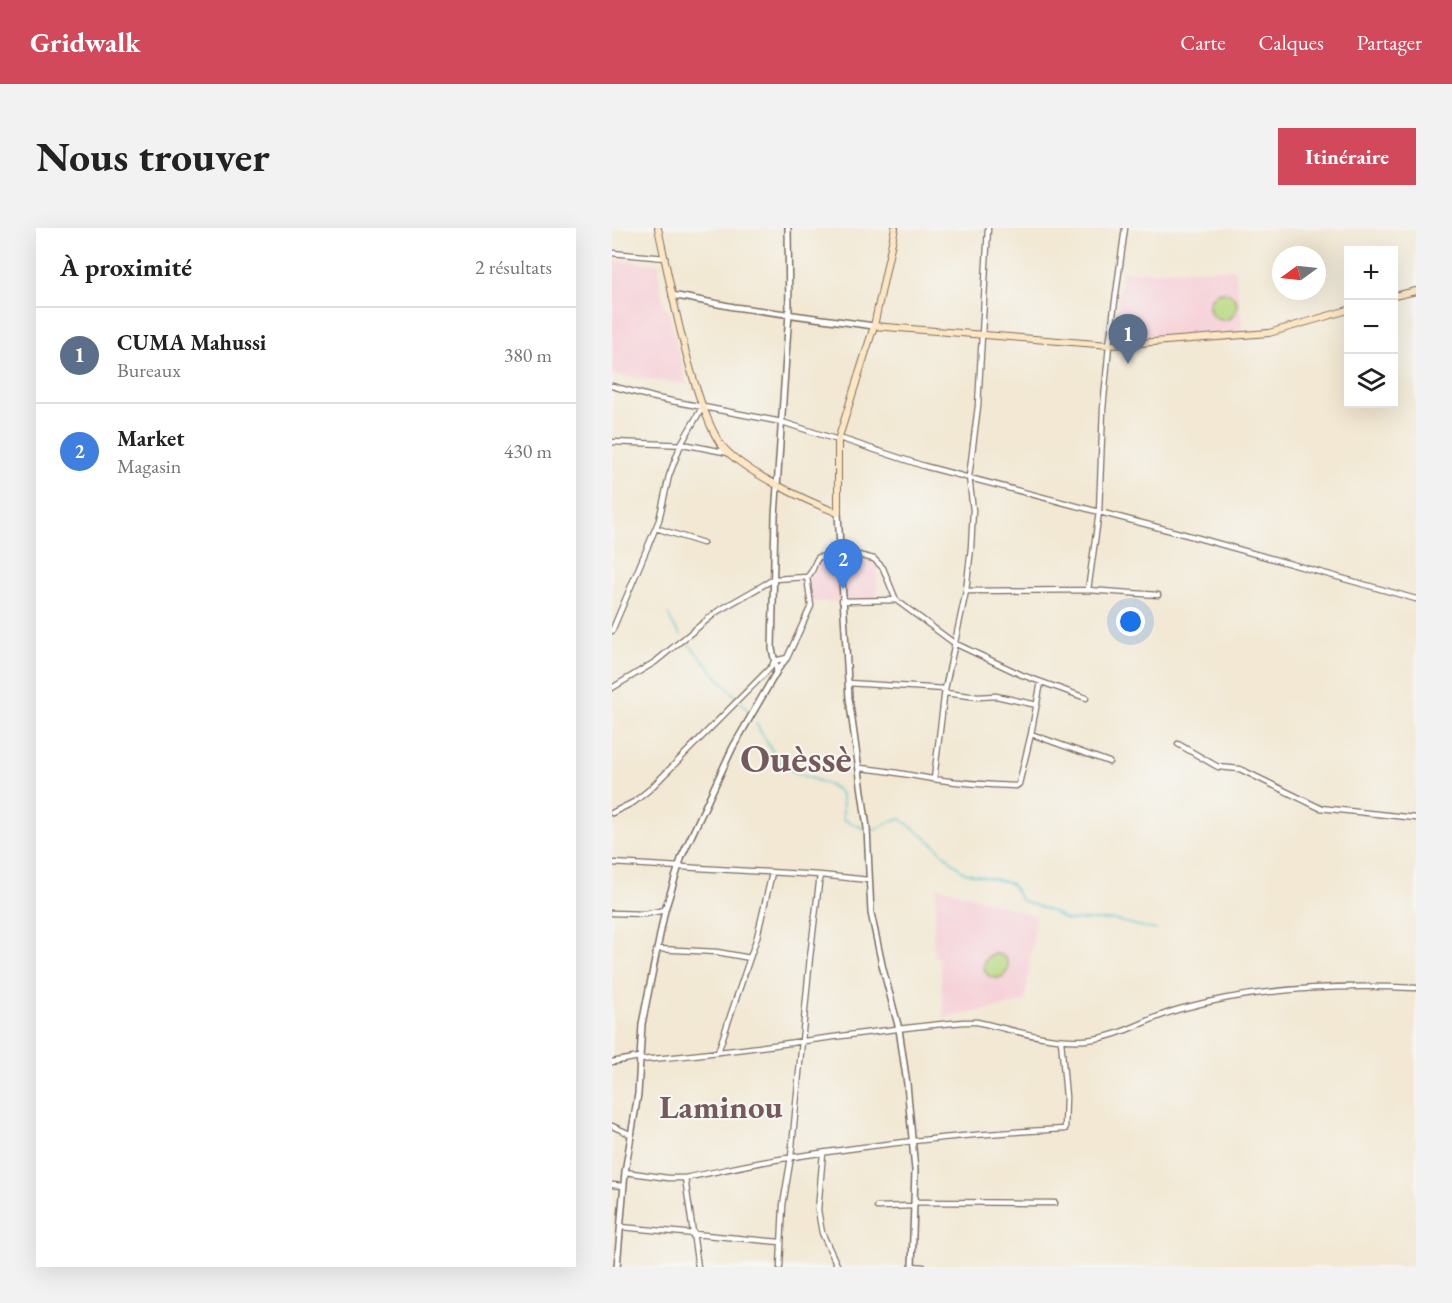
<!DOCTYPE html>
<html lang="fr">
<head>
<meta charset="utf-8">
<style>
  :root { --surface:#fff; --page:#f2f2f2; --text:#222; --muted:#767676; --line:#e0e0e0; --accent:#d1495b }
  body { margin:0; font-family:"EB Garamond",serif; background:var(--page); color:var(--text) }
  .controls { position:absolute; right:18px; top:18px; display:grid; overflow:hidden; border-radius:0px; box-shadow:0 6px 24px #0002 }
  .controls button { width:54px; height:54px; display:grid; place-items:center; padding:0; border:0; border-bottom:2px solid var(--line); background:var(--surface); color:var(--text); font:30px sans-serif }
  .compass { position:absolute; left:660px; top:18px; width:54px; height:54px; border-radius:50%; background:var(--surface); box-shadow:0 6px 24px #0002; rotate:255deg }
  .you { position:absolute; left:519px; top:394px; width:21px; height:21px; margin:-15px; border:4px solid #fff; border-radius:50%; background:#1a73e8; box-shadow:0 0 0 9px #1a73e833 }
  .badge { display:grid; place-items:center; width:39px; height:39px; border-radius:50%; background:var(--accent); color:#fff; font-size:20px; font-weight:700 }
  .pin { position:absolute; translate:-50% -50px; filter:drop-shadow(0 2px 3px #0008) }
  .pin::after { content:''; position:absolute; top:32px; width:21px; height:18px; background:inherit; clip-path:polygon(0 0,100% 0,50% 100%) }
  .list { margin:0; padding:0; list-style:none }
  h2 { display:flex; justify-content:space-between; align-items:center; height:78px; margin:0; padding:0 24px; font-size:26px }
  h2 small { font-size:20px; font-weight:400; color:var(--muted) }
  .list li { display:grid; grid-template-columns:39px 1fr auto; gap:18px; align-items:center; box-sizing:border-box; height:96px; padding:0 24px; border-top:2px solid var(--line) }
  .list b { display:block; font-size:22px; white-space:nowrap }
  .list p { margin:0; font-size:20px; white-space:nowrap; color:var(--muted) }
  .list em { font-size:20px; font-style:normal; color:var(--muted) }
  .icon { flex:none; width:33px; height:33px; fill:none; stroke:currentColor; stroke-width:2; stroke-linecap:round; stroke-linejoin:round }
  .map { position:relative; flex:none; width:804px; height:1039px; overflow:hidden; border-radius:0px }
  header { display:flex; align-items:center; gap:36px; box-sizing:border-box; height:84px; padding:0 30px; background:var(--accent); color:#fff }
  header strong { font-size:28px }
  nav { display:flex; gap:33px; margin-inline-start:auto; font-size:21px }
  .intro { display:flex; align-items:center; justify-content:space-between; box-sizing:border-box; height:144px; padding:0 36px }
  h1 { margin:0; font-size:42px }
  .button { padding:15px 27px; border-radius:0px; background:var(--accent); color:#fff; font-size:21px; font-weight:700 }
  main { display:flex; gap:36px; padding:0 36px }
  aside { flex:1; background:var(--surface); border-radius:0px; box-shadow:0 6px 24px #0002 }
  .map>svg:first-child { display:block }
  .built { fill:#f6cfd7 }
  .park { fill:#b7d87f; stroke:#79814e; stroke-width:1.5 }
  .lines { fill:none; stroke-linecap:round; stroke-linejoin:round }
  .stream { stroke:#57c4cf; stroke-width:1.5 }
  .minor-casing { stroke:#7b6c5d; stroke-width:7 }
  .tertiary-casing { stroke:#7b6c5d; stroke-width:8 }
  .secondary-casing { stroke:#7b6c5d; stroke-width:8 }
  .minor { stroke:#fff; stroke-width:4.5 }
  .tertiary { stroke:#fff; stroke-width:5 }
  .secondary { stroke:#fce6c4; stroke-width:6 }
  .labels { text-anchor:middle; stroke-width:4.5; stroke-linejoin:round; paint-order:stroke }
  .district-label { font-size:33px; font-weight:bold; fill:#765a5b; stroke:#f6f6f2 }
  .town-label { font-size:39px; font-weight:bold; fill:#765a5b; stroke:#f6f6f2 }
</style>
</head>
<body>
<header>
<strong>Gridwalk</strong>
<nav><a>Carte</a><a>Calques</a><a>Partager</a></nav>
</header>
<div class="intro"><h1>Nous trouver</h1><a class="button">Itinéraire</a></div>
<main>
<aside>
<h2>À proximité<small>2 résultats</small></h2>
<ul class="list">
<li><span class="badge" style="background:#5c6f8a">1</span><div><b>CUMA Mahussi</b><p>Bureaux</p></div><em>380 m</em></li>
<li><span class="badge" style="background:#3f7fe0">2</span><div><b>Market</b><p>Magasin</p></div><em>430 m</em></li>
</ul>
</aside>
<div class="map">
<svg width="804" height="1039" viewBox="0 0 804 1039">
  <rect width="100%" height="100%" fill="#f6f6f2"/>
  <filter id="ink" filterUnits="userSpaceOnUse"><feTurbulence type="fractalNoise" baseFrequency=".0167" numOctaves="2"/><feDisplacementMap in="SourceGraphic" scale="12" xChannelSelector="R" yChannelSelector="G"/><feConvolveMatrix kernelMatrix="1 2 1 2 8 2 1 2 1" color-interpolation-filters="sRGB"/></filter>
  <filter id="wash" filterUnits="userSpaceOnUse"><feTurbulence type="fractalNoise" baseFrequency=".008" numOctaves="4" result="noise"/><feDisplacementMap in="SourceGraphic" scale="24" xChannelSelector="R" yChannelSelector="G"/><feGaussianBlur stdDeviation="1.35" result="paint"/><feColorMatrix in="noise" values="0 0 0 0 0 0 0 0 0 0 0 0 0 0 0 0 0 1.4 0 .05"/><feComposite in="paint" operator="in"/></filter>
  <g filter="url(#wash)">
    <rect width="100%" height="100%" fill="#f2e8d3"/>
    <!-- built -->
    <path class="built" d="M 0,32 L 47,36 L 47,51 L 53,79 L 56,80 L 75,156 L 0,147 Z
      M 623,41 L 631,104 L 501,110 L 510,44 Z
      M 246,327 L 265,333 L 265,372 L 198,374 L 195,349 L 206,330 Z
      M 325,658 L 424,688 L 413,774 L 332,790 L 328,729 L 323,729 L 321,713 Z"/>
    <!-- park -->
    <path class="park" d="M597 78a14 14 0 1 1 28 0a14 14 0 1 1-28 0Z
      M372 738a12 12 0 1 1 24 0a12 12 0 1 1-24 0Z"/>
    <g class="lines">
      <!-- stream -->
      <path class="stream" d="M 56,386 L 61,397 L 69,407
        M 75,414 L 123,468
        M 129,474 L 138,485
        M 144,496 C 154,511 162,531 178,541 C 188,549 222,555 228,565 C 233,573 229,583 232,592 L 251,600
        M 260,601 C 272,601 277,590 289,591 L 317,612 L 351,644 L 395,654 L 400,657 L 409,672 L 441,684 L 454,692 L 502,692 L 544,702"/>
    </g>
  </g>
  <g filter="url(#ink)">
    <g class="lines">
      <defs>
        <path id="minor" d="M 0,25 L 53,30
          M 0,158 L 44,170 L 170,194 L 226,212
          M 227,210 L 312,238 L 579,308 L 804,371
          M 0,214 L 76,217 L 117,225
          M 44,300 L 91,315
          M 476,362 L 487,284 L 491,181 L 497,117 L 513,0
          M 354,363 L 476,362 L 546,367
          M 230,373 L 284,372
          M 0,403 L 47,292 L 57,248 L 69,216 L 91,178
          M 165,443 L 175,430 L 199,378 L 195,349
          M 236,455 L 333,461
          M 0,460 L 43,434 L 106,383 L 162,351 L 195,349 C 203,343 201,334 207,329 L 246,327 L 262,331 L 271,340 L 284,372 L 342,415 L 410,447 L 474,470
          M 333,465 L 366,469 L 384,468 L 425,477
          M 419,506 L 497,534
          M 566,516 L 606,539 L 628,541 L 708,580 L 804,590
          M 248,540 C 273,542 296,547 321,551 C 349,555 377,557 404,558 L 407,556 L 419,506 L 429,454
          M 322,551 L 333,461 L 354,363 L 359,320 L 361,282 L 357,249 L 366,178 L 376,0
          M 0,585 L 22,574 L 38,561 L 160,438 L 162,433 L 175,430
          M 0,635 L 208,647 L 257,652
          M 0,685 L 33,686 L 53,682
          M 45,721 L 105,724 L 138,730
          M 106,824 L 145,709 L 160,645
          M 27,832 C 136,824 243,803 352,794 L 365,794 C 400,802 437,814 473,812 C 508,810 535,790 568,781 C 644,760 726,756 804,760
          M 0,834 L 27,829
          M 0,898 L 18,906
          M 211,925 L 206,982 L 210,1005 L 226,1039
          M 13,944 L 56,950 L 73,950 C 109,943 145,934 181,929 C 271,915 362,905 453,901 L 454,869 L 449,812
          M 73,950 L 86,1039
          M 0,957 L 12,958
          M 303,974 L 443,975
          M 265,979 L 302,978
          M 9,999 L 168,1014
          M 301,1038 L 311,1039
          M 168,1039 L 171,977 L 179,929 L 198,729 L 208,647"/>
        <path id="tertiary" d="M 60,67 L 122,79 L 262,98
          M 226,285 L 237,470 L 255,600 L 259,685 L 271,741 L 287,801 L 295,856 L 303,942 L 300,1039
          M 5,1039 L 13,944 L 26,866 L 30,796 L 53,682 L 70,628 L 121,519 L 165,443 L 160,421 L 163,288 L 177,85 L 176,0"/>
        <path id="secondary" d="M 46,0 C 59,59 69,117 89,174 C 95,189 101,207 111,219 C 132,244 195,273 226,285 L 226,212 L 262,98 L 283,0
          M 782,68 L 804,63
          M 262,98 L 497,117 L 515,116 L 657,105 L 736,82"/>
      </defs>
      <!-- minor casing -->
      <use href="#minor" class="minor-casing"/>
      <!-- tertiary casing -->
      <use href="#tertiary" class="tertiary-casing"/>
      <!-- secondary casing -->
      <use href="#secondary" class="secondary-casing"/>
      <!-- minor -->
      <use href="#minor" class="minor"/>
      <!-- tertiary -->
      <use href="#tertiary" class="tertiary"/>
      <!-- secondary -->
      <use href="#secondary" class="secondary"/>
    </g>
  </g>
  <g class="labels">
    <!-- district labels -->
    <g class="district-label">
      <text x="109" y="890">Laminou</text>
    </g>
    <!-- town labels -->
    <g class="town-label">
      <text x="184" y="544">Ouèssè</text>
    </g>
  </g>
</svg>
<div class="controls">
<button>+</button>
<button>−</button>
<button><svg class="icon" aria-label="layers" viewBox="0 0 24 24"><path d="M12 4l9 5-9 5-9-5zM3 14l9 5 9-5"/></svg></button>
</div>
<svg class="compass" viewBox="-18 -18 36 36"><path d="M0-13l5 13h-10z" fill="#e53935"/><path d="M0 13l5-13h-10z" fill="#767676"/></svg>
<div class="you"></div>
<div class="pin badge" style="left:516px;top:136px;background:#5c6f8a">1</div>
<div class="pin badge" style="left:231px;top:361px;background:#3f7fe0">2</div>
</div>
</main>
</body>
</html>
